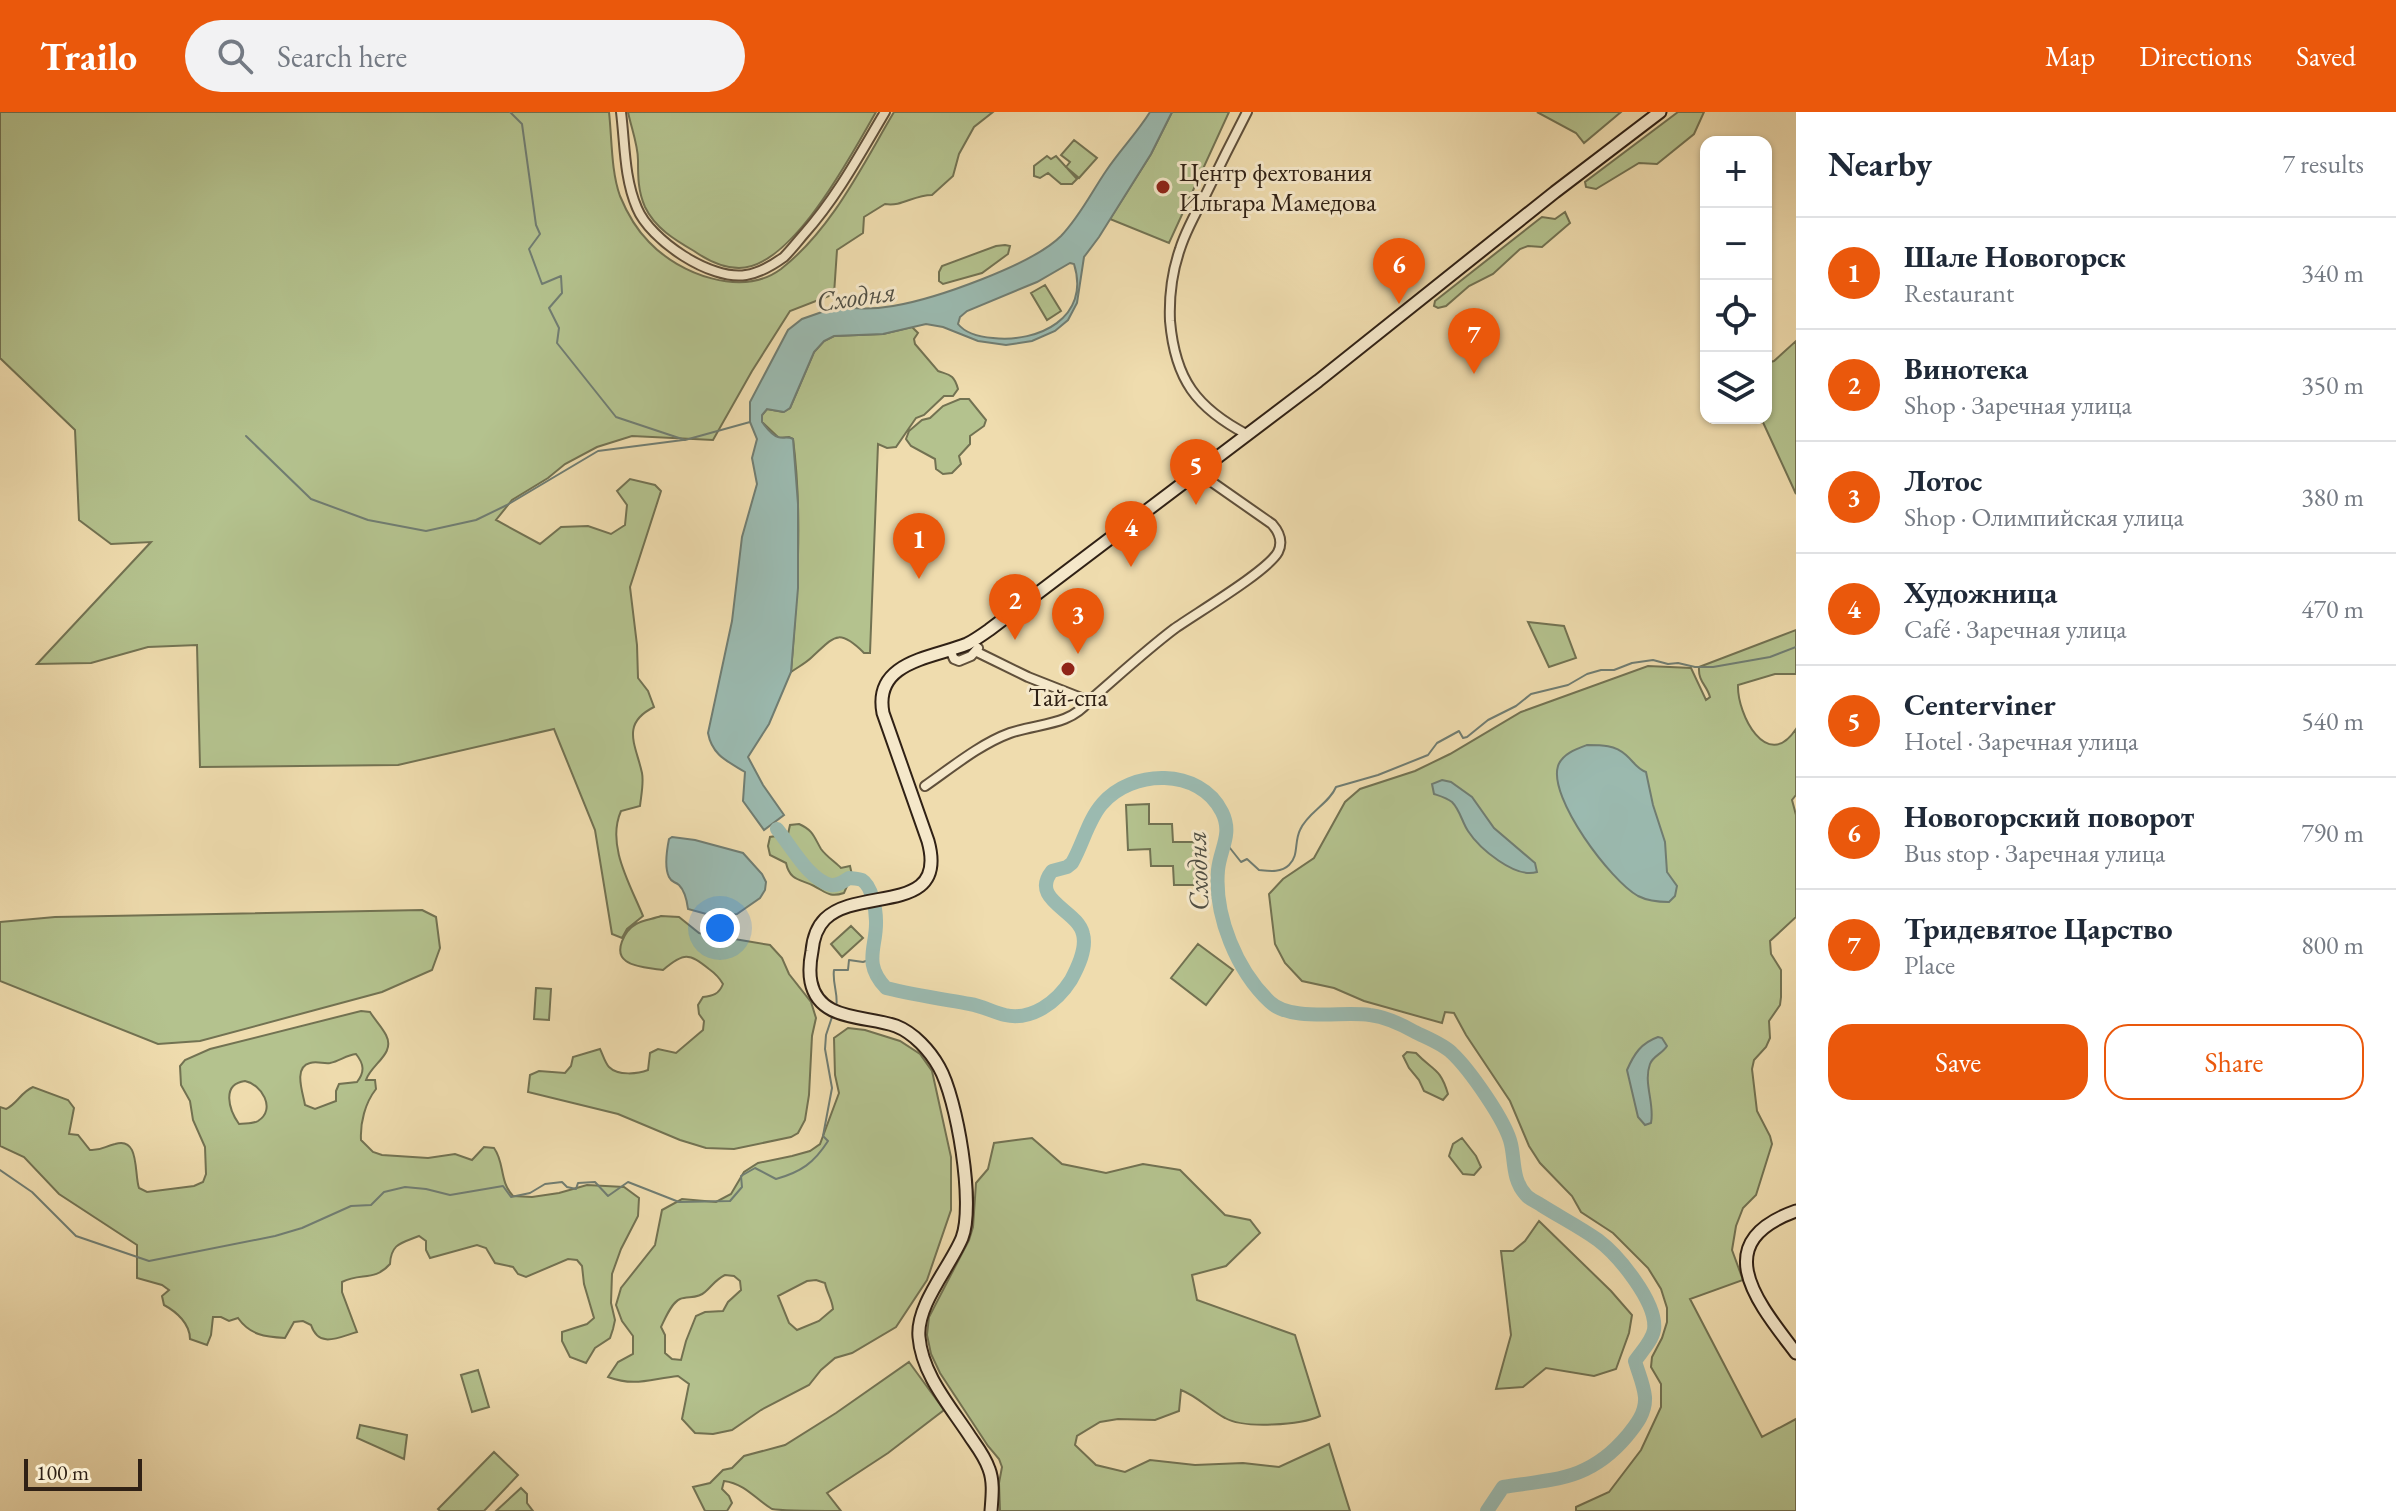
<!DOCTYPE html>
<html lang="en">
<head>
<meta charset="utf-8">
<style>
  :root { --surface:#fff; --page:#f2f2f3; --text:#1f2937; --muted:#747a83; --line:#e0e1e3; --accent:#ea580c }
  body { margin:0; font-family:"EB Garamond",serif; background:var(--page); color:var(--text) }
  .controls { position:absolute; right:24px; top:24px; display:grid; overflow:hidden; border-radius:16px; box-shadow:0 2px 6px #0004 }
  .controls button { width:72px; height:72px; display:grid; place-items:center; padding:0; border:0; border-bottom:2px solid var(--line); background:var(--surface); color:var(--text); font:40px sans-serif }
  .scale { position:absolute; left:24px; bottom:20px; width:118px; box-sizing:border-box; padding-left:8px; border:4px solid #302115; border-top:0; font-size:22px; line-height:28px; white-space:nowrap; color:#302115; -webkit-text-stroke:6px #f5e8ca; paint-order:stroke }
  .you { position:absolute; left:720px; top:816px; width:28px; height:28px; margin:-20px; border:6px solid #fff; border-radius:50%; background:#1a73e8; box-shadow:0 0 0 12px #1a73e833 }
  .badge { display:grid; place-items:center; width:52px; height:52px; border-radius:50%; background:var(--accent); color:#fff; font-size:26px; font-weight:700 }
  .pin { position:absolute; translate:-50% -66px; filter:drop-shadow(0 2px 4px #0008) }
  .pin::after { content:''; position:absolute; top:42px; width:28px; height:24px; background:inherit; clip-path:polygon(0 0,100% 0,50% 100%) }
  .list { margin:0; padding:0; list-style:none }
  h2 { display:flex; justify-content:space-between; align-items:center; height:104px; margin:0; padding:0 32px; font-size:34px }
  h2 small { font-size:26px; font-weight:400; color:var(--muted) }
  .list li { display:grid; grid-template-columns:52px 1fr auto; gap:24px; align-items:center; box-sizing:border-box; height:112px; padding:0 32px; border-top:2px solid var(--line) }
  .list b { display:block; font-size:30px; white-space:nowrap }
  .list p { margin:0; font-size:26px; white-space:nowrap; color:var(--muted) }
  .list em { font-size:26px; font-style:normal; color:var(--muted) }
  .actions { display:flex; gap:16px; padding:24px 32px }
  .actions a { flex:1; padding:18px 0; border:2px solid var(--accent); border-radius:24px; text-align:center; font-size:28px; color:var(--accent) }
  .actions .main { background:var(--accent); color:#fff }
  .icon { flex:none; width:44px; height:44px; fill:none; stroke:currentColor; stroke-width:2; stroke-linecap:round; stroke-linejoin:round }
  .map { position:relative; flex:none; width:1796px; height:1399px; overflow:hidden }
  header { display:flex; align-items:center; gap:48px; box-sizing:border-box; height:112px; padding:0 40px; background:var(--accent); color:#fff }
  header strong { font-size:38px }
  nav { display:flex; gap:44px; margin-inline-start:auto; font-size:28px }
  .search { width:560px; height:72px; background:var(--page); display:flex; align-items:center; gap:20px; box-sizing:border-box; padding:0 28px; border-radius:44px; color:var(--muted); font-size:30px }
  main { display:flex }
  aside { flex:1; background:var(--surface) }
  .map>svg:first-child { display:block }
  .green { fill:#b4c28e; stroke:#727252; stroke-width:2; fill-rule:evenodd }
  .water { fill:#9bbab0; stroke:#707d72; stroke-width:2; fill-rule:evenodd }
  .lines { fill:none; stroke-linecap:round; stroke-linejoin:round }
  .stream { stroke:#707d72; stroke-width:2 }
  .river { stroke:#9bbab0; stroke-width:14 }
  .street-casing { stroke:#60503b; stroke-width:12 }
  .secondary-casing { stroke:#302115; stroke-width:15 }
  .street { stroke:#f5e8ca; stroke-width:8 }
  .secondary { stroke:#f5e8ca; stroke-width:11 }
  .poi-dot { fill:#8f2418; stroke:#f5e8ca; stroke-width:3 }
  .labels { text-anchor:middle; stroke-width:6; stroke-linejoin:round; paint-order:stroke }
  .poi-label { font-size:26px; fill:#302115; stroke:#f5e8ca; text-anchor:start }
  .water-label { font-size:28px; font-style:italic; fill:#504f44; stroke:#f5e8ca }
</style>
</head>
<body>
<header>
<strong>Trailo</strong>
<div class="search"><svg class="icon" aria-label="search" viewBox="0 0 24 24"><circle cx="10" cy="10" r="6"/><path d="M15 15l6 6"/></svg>Search here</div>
<nav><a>Map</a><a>Directions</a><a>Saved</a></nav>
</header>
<main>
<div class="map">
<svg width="1796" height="1399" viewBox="0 0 1796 1399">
  <rect width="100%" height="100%" fill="#efdcae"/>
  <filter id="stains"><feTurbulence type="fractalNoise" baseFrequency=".0025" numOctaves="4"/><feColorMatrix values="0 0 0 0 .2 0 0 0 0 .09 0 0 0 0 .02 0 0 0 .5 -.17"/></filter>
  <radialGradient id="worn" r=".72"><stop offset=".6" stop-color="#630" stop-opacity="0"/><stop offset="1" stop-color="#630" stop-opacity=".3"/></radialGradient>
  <!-- green -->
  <path class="green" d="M 0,0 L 609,0 C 612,27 611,59 620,84 C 627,101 636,117 649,130 C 679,162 742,186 781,157 C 832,117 862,54 894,0 L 993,0 L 974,15 L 959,42 L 953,64 L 932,83 C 913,83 902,95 885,92 L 864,105 L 863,121 L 837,138 L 834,182 L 790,199 L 752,259 L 713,328 L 632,324 L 597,335 L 565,352 L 548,366 L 512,388 L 496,408 L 540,432 L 561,415 L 588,414 L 611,422 L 625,413 L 627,393 L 617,379 L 630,367 L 655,373 L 661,379 L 630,475 L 637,533 L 638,566 L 648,579 L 654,595 C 620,612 636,633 642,661 C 644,671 641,684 640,694 L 621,699 C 606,733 630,772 643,804 L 627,817 L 622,826 L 612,822 L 595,718 L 554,617 L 398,653 L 200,655 L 197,533 L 148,535 L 91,551 L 37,552 L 151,430 L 111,432 L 79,408 L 75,318 L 0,246 Z
    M 628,0 L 876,0 C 852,41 793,156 739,156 C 724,156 707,148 694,139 C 675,128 655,116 645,95 C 638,79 638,65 638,48 C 638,33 631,15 628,0 Z
    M 1172,0 L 1229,0 L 1169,131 L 1110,107 L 1151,42 Z
    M 1537,0 L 1621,0 L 1584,31 L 1576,21 Z
    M 1678,0 L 1704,0 L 1694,22 L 1657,52 L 1639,51 L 1596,77 L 1586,75 L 1585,70 Z
    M 1074,28 L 1097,46 L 1079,66 L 1066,55 L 1070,50 L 1061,43 Z
    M 1047,44 L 1051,47 L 1056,44 L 1077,67 L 1072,72 L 1061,72 L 1048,61 L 1040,66 L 1034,64 L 1034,54 Z
    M 1565,100 L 1570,111 L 1542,135 L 1528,134 L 1520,137 L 1493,162 L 1469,174 L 1446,194 L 1438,196 L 1434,194 L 1435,189 L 1538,108 L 1542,105 L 1555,107 Z
    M 1005,133 L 1010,134 L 1008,142 L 982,161 L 943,172 L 939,169 L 939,160 L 942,154 L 996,134 Z
    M 1045,173 L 1061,199 L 1047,208 L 1031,181 Z
    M 912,215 L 918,221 L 914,227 L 915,232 L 938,259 C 949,263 954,262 958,277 L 953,284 L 944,284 L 924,303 L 916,306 L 896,335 L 887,336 L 878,332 L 870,541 L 864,541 C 838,515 834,525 812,545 C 806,551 798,555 791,560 C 797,483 803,404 793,327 L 789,325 L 779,326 L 762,310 L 762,303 L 767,297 L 783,300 L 790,296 L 814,240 L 824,229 L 834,224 L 883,222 Z
    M 1796,229 L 1796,382 L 1761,306 L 1766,306 L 1766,251 L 1774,249 Z
    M 960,287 L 969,287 L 986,308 L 984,314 L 970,324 L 970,332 L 959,344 L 961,352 L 952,361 L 943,362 L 936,357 L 935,347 L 911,334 L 906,327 L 909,319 L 922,308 L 930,306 L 943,294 Z
    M 1528,510 L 1564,514 L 1576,546 L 1549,555 Z
    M 1796,518 L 1796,562 L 1775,562 L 1738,573 C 1737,602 1767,661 1796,617 L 1796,683 L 1792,688 L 1796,703 L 1796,805 L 1770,829 L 1771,842 L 1781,858 L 1781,885 L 1780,893 L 1769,909 L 1770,926 L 1766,935 L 1754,948 L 1752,957 L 1757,999 L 1770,1024 L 1772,1032 L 1756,1083 L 1743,1096 L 1736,1114 L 1732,1138 L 1743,1168 L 1690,1187 L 1762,1325 L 1796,1307 L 1796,1399 L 1576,1399 L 1576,1395 L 1609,1380 L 1641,1338 L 1661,1295 L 1661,1272 L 1651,1255 L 1652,1245 L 1662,1226 L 1667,1210 L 1667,1196 L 1661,1177 L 1648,1156 L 1613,1121 L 1581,1100 L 1572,1084 L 1540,1051 L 1529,1034 L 1510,989 L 1466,923 L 1454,901 L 1445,900 L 1442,911 L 1364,889 L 1334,876 L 1302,869 L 1285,851 L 1275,832 L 1269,782 L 1283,767 L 1314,746 L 1345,690 L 1360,677 L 1415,659 L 1450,642 L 1521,600 L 1648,554 L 1691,556 L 1706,588 L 1710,585 C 1707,573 1698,570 1699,555 Z
    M 1149,692 L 1149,712 L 1172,712 L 1173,730 L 1194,730 L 1195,773 L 1174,773 L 1173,754 L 1151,754 L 1150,737 L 1128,738 L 1126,693 Z
    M 799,712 C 813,718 814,725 821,737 C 826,744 835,750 841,756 L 850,754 L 852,763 L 844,781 C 829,786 826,780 814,774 C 800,767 790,769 786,751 L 770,743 L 768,734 L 770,725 L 788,722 L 790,713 Z
    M 422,798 L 436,805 L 440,836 L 432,858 L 382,880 L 200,929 L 158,932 L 0,869 L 0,810 L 55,805 Z
    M 661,804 L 679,805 L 699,821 L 770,833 L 782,846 L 789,862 L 811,890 L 816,906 L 812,924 L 809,983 L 805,1008 L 798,1021 L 791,1025 L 734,1037 L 706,1036 L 680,1028 L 618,1002 L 528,980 L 530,963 L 539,959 L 565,961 L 571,954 L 573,945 L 600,937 C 603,943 605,951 609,955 C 618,964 638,962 648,958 L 650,941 L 658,937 L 676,941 L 703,918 L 704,909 L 699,902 L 698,893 L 703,885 C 713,884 719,882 723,872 C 719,865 716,862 709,857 C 689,841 684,840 663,858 C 653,856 635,856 626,849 C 613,840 625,818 636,812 C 643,808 653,807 661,804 Z
    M 851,814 L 863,826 L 842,845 L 831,832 Z
    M 1198,832 L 1233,858 L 1206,893 L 1171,866 Z
    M 536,876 L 551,877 L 549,908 L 534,907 Z
    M 361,899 L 370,900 C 375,908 382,915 386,923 C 396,942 371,952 366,968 L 375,968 L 376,977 C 365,991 360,1011 361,1028 L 373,1040 L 382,1043 L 428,1046 L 455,1042 L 472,1048 L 484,1035 L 494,1036 C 505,1051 499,1069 513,1084 L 532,1085 L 559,1081 L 587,1073 L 624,1075 L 639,1086 L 638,1104 L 621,1137 L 612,1162 L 611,1191 L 615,1208 L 613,1217 L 610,1226 L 595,1236 L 586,1251 L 570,1245 L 562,1229 L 562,1220 L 587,1212 L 594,1206 L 584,1172 L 582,1154 L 577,1148 L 568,1147 L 526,1165 L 518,1162 L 513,1155 L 495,1151 L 486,1136 L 477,1133 L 430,1146 L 426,1138 L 426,1129 L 419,1124 C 402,1131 391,1131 390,1152 C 374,1170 361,1160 342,1170 L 342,1180 L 357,1220 C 339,1225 319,1237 311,1213 L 303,1209 L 294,1210 L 285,1226 C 265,1225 250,1223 238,1206 L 229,1209 L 221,1205 L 213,1205 L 211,1223 L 207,1233 L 190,1227 C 190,1212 177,1200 164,1193 L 162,1184 L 169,1178 L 162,1173 L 137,1166 L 137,1133 L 59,1082 L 24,1045 L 0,1034 L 0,995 L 6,997 C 17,992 21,980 33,975 L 68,988 L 74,996 L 69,1022 L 78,1023 L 90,1038 C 101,1039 105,1034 115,1032 C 140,1024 134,1062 139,1076 L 147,1080 L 194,1074 L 203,1070 L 206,1062 L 205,1035 L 193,1008 L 190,989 L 181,973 L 180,954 L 185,948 L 210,937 ZM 356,942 C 364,952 365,960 357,970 L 339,972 L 336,979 L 336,989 L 315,997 L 305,993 C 303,981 293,955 310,951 C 317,949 324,952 330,951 C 340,949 346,943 356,942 ZM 245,969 C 261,972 277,997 258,1009 C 253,1012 245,1011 239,1012 C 229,998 221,972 245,969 Z
    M 848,916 L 865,918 L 900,929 L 920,942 L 932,959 L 951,1045 L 951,1098 L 927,1168 L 896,1215 L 852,1241 L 835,1246 L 821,1258 L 809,1273 L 761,1298 L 732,1318 L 713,1322 L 695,1321 L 682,1307 L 689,1272 L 678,1264 C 650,1267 635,1275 608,1265 L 618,1250 L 633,1242 L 633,1224 L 622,1209 L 616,1193 L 621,1176 L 655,1133 L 662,1098 L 682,1087 L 716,1090 L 731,1082 L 744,1060 L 758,1051 L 792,1044 L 810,1039 L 820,1032 L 839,981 L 835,963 L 834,926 ZM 725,1163 L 734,1164 L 740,1169 L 741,1178 L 728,1190 L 723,1199 L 705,1200 L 696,1204 L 686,1229 L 681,1248 L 672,1247 L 665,1241 L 665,1223 L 661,1215 C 665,1207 671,1191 680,1187 C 688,1184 698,1187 705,1180 C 713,1173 715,1168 725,1163 ZM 816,1168 L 825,1171 C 827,1181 832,1187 833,1197 L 819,1209 L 797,1218 L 789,1211 L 778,1184 L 807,1169 Z
    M 1407,940 L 1416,941 C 1433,959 1440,955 1448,982 L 1443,988 L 1424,979 L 1419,968 L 1409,956 L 1403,944 Z
    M 1032,1026 L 1062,1052 L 1106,1061 L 1143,1052 L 1180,1058 L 1225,1103 L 1250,1108 L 1260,1121 L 1226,1154 L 1192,1163 L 1197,1188 L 1295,1223 L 1320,1304 C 1301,1313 1244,1317 1225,1306 C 1210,1298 1197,1284 1181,1278 L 1179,1299 L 1155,1308 L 1118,1307 L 1100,1310 L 1077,1324 L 1075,1333 L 1096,1353 L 1125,1360 L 1150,1348 L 1195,1353 L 1243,1351 L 1279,1355 L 1329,1332 L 1350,1399 L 1000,1399 L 999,1371 L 1002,1355 L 999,1347 L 988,1334 L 940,1261 L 931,1242 L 927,1223 L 929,1205 L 969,1128 L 973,1115 L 976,1071 L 988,1057 L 994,1031 Z
    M 1462,1026 L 1476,1044 L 1481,1055 L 1474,1063 L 1463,1062 L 1449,1044 L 1453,1032 Z
    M 1539,1109 L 1611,1179 L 1632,1203 L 1629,1221 L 1616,1257 L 1594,1264 L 1546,1256 L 1523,1275 L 1496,1277 L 1511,1223 L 1501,1139 L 1513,1139 L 1525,1129 Z
    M 909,1250 L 944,1298 L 888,1341 L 827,1381 L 841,1399 C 828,1399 781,1399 772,1397 C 755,1387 746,1372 724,1369 L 722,1377 L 729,1384 L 732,1391 L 727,1399 L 705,1399 L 693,1375 L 710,1371 L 723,1358 L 732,1356 L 744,1344 L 785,1333 L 836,1301 Z
    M 478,1258 L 489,1295 L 472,1300 L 461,1263 Z
    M 360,1313 L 407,1323 L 404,1347 L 357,1326 Z
    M 494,1340 L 518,1363 L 484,1399 L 440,1399 L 438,1397 Z
    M 521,1376 L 527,1382 L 527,1391 L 533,1399 L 496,1399 Z"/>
  <!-- water -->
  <path class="water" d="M 1150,0 L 1172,0 L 1151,42 L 1099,125 L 1084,145 L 1077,191 L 1068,208 L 1055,219 L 1032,229 L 1006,233 L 978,229 L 943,215 L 926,212 L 883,222 L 834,224 L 824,229 L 814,240 L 790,296 L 784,300 L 767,297 L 762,303 L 762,310 C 766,315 771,323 778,325 C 783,327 787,324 793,327 L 798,392 L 798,476 L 791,560 L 769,612 L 748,645 L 763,673 L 784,703 L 764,718 L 743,689 L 745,660 C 727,649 712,643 708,621 L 732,509 L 742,425 L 757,372 L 752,346 L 757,327 L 750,310 L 750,290 L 788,218 L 802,207 L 839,194 C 857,198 875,197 893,194 C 935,187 1032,153 1061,124 C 1080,104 1091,81 1106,59 C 1120,38 1137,21 1150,0 ZM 1070,151 L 1074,152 C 1091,206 1038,231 993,226 C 980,225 966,222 958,212 L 960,205 L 967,199 L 1037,170 Z
    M 1587,633 C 1602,633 1615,633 1626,643 C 1634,650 1637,657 1646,660 L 1653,693 L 1665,730 L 1667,760 L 1677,774 L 1675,784 L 1669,790 C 1658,790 1648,789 1638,784 C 1611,769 1548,686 1558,654 C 1562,642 1576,637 1587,633 Z
    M 1442,668 L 1451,670 L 1472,685 L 1494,716 L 1535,751 L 1537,760 C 1515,767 1479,736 1468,719 C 1462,710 1460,698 1452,690 C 1447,686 1440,684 1434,682 L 1432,672 Z
    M 672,725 L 695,728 L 743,741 L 762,762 L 766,770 L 765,778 L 760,786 L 737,802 L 710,803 L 688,797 C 687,789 685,779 679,773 C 674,769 672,771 669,765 C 664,755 667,737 669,727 Z
    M 1658,925 L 1662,926 L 1667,934 C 1662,942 1653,944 1650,952 C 1643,971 1655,992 1651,1011 L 1645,1013 L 1638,1005 L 1627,958 C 1634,942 1641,931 1658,925 Z"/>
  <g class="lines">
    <!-- stream -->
    <path class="stream" d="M 510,0 L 522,12 L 536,113 L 540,122 L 529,137 L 542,172 L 561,164 L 562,181 L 549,196 L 559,216 L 557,231 L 616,305 L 685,328 L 750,310
      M 246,324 L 311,387 L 368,408 L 426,419 L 476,408 L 507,393 L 598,339 L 683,328
      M 1226,731 L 1241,750 L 1247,747 L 1259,758 C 1269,759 1281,761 1289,753 C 1299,744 1294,730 1300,718 C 1308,700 1329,692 1336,675 L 1378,663 L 1428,643 L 1437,631 L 1459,619 L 1463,626 L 1467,625 L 1488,608 L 1516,594 L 1531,582 L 1568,573 L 1587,562 L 1601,558 L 1614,558 L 1632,551 L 1653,548 L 1668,552 L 1678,551 L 1695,555 L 1713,555 L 1770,545 L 1796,535
      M 836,895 C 839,884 832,871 834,858 L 848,858 L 849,848 L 863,850 L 872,847
      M 0,1058 L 32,1080 L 76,1124 L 149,1149 L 275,1124 L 302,1116 L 351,1094 L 371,1093 L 384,1080 L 405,1075 L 426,1077 L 450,1083 L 503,1074 L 511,1085 L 530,1081 L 545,1072 L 562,1070 L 567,1075 L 576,1077 L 578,1071 L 595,1070 L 608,1084 L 628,1070 L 679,1090 L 730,1089 L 742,1075 L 741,1064 L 755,1056 L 776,1067 C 801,1060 814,1051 828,1029 L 823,1024 L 832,976 L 825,937 L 826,923 L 832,905"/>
    <!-- river -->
    <path class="river" d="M 777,717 C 791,734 809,768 831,773 C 838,774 844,769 849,766 C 851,766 860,767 862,768 C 872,774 876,798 876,809 C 877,835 862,851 886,876 C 914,883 942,887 970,892 C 982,894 993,900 1005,903 C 1032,909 1057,890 1071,868 C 1078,855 1087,837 1083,822 C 1078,798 1029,788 1052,759 L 1067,755 L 1072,751 C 1083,732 1088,708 1102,692 C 1131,657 1200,655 1222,700 C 1233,722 1220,737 1218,758 C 1214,804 1237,859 1270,890 C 1291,910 1343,899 1370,903 C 1387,905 1401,912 1415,920 C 1427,926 1443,932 1452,941 C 1469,957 1506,1009 1511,1032 C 1515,1049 1512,1068 1526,1083 C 1529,1087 1537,1090 1541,1093 C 1560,1105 1580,1115 1598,1128 C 1618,1143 1658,1191 1654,1218 C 1652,1229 1642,1239 1635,1249 C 1638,1260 1644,1273 1645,1285 C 1646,1301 1636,1313 1627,1324 C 1590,1368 1556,1367 1503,1375 L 1487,1399"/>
    <defs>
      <path id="street" d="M 621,0 C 625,32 624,66 637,96 C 650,128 711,169 746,163 C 759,161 773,153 784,145 C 791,138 798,129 804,122 C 837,85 860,42 885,0
        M 1247,0 C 1233,27 1219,55 1206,82 C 1196,100 1186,118 1180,137 C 1172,160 1169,185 1170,209 C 1175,267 1196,296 1248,323
        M 950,538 L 954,547 L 959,549 L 971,544 L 978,536
        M 977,540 L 1028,565 L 1089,589
        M 925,674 C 951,656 980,632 1010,621 C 1039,611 1069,614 1089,589 C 1117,565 1145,539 1174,517 C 1195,502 1268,459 1278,440 C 1283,430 1279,420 1272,412 L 1199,361"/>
      <path id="secondary" d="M 1796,1099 C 1706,1131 1759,1192 1796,1241
        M 991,1399 C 992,1385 994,1370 989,1357 C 985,1345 978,1336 971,1326 C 951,1295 922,1263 919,1225 C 916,1193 950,1155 962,1126 C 975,1093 957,986 939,955 C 930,939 914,921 896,914 C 866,903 819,910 811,870 C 809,860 810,849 812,839 C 813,828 817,815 825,807 C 859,774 949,804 928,729 L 883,601 C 873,549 933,546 967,532 C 975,528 982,523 989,518 L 1318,269 L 1555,80 L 1660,0"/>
    </defs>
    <!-- street casing -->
    <use href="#street" class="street-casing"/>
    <!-- secondary casing -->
    <use href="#secondary" class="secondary-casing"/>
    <!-- street -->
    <use href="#street" class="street"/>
    <!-- secondary -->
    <use href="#secondary" class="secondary"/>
  </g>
  <!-- markers -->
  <g class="poi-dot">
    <circle cx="1163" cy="75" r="8"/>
    <circle cx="1068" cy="557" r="8"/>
  </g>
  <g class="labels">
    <!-- poi labels -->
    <g class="poi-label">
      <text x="1179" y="69">Центр фехтования<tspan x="1179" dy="30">Ильгара Мамедова</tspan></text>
      <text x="1068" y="594" text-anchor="middle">Тай-спа</text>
    </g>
    <!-- water labels -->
    <g class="water-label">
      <text transform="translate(856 184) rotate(-8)" y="10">Сходня</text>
      <text transform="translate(1197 759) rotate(-92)" y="10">Сходня</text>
    </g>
  </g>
  <rect width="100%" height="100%" filter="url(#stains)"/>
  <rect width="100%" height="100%" fill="url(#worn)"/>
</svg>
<div class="controls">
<button>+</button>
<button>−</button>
<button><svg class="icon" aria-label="locate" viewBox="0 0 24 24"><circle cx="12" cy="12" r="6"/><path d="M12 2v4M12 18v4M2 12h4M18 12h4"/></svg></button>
<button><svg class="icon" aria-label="layers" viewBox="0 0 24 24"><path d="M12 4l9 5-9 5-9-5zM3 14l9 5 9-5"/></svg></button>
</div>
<div class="scale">100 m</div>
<div class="you"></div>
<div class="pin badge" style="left:919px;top:467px">1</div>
<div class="pin badge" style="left:1015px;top:528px">2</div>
<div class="pin badge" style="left:1078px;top:542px">3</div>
<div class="pin badge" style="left:1131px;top:455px">4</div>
<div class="pin badge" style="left:1196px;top:393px">5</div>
<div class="pin badge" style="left:1399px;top:192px">6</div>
<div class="pin badge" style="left:1474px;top:262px">7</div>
</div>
<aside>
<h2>Nearby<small>7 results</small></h2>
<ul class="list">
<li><span class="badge">1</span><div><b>Шале Новогорск</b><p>Restaurant</p></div><em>340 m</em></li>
<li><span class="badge">2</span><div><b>Винотека</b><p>Shop · Заречная улица</p></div><em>350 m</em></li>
<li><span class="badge">3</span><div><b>Лотос</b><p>Shop · Олимпийская улица</p></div><em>380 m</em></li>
<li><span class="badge">4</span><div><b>Художница</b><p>Café · Заречная улица</p></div><em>470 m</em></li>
<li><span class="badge">5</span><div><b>Centerviner</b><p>Hotel · Заречная улица</p></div><em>540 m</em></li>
<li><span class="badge">6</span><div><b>Новогорский поворот</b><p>Bus stop · Заречная улица</p></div><em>790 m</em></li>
<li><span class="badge">7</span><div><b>Тридевятое Царство</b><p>Place</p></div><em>800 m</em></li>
</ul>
<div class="actions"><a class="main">Save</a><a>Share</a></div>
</aside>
</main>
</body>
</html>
